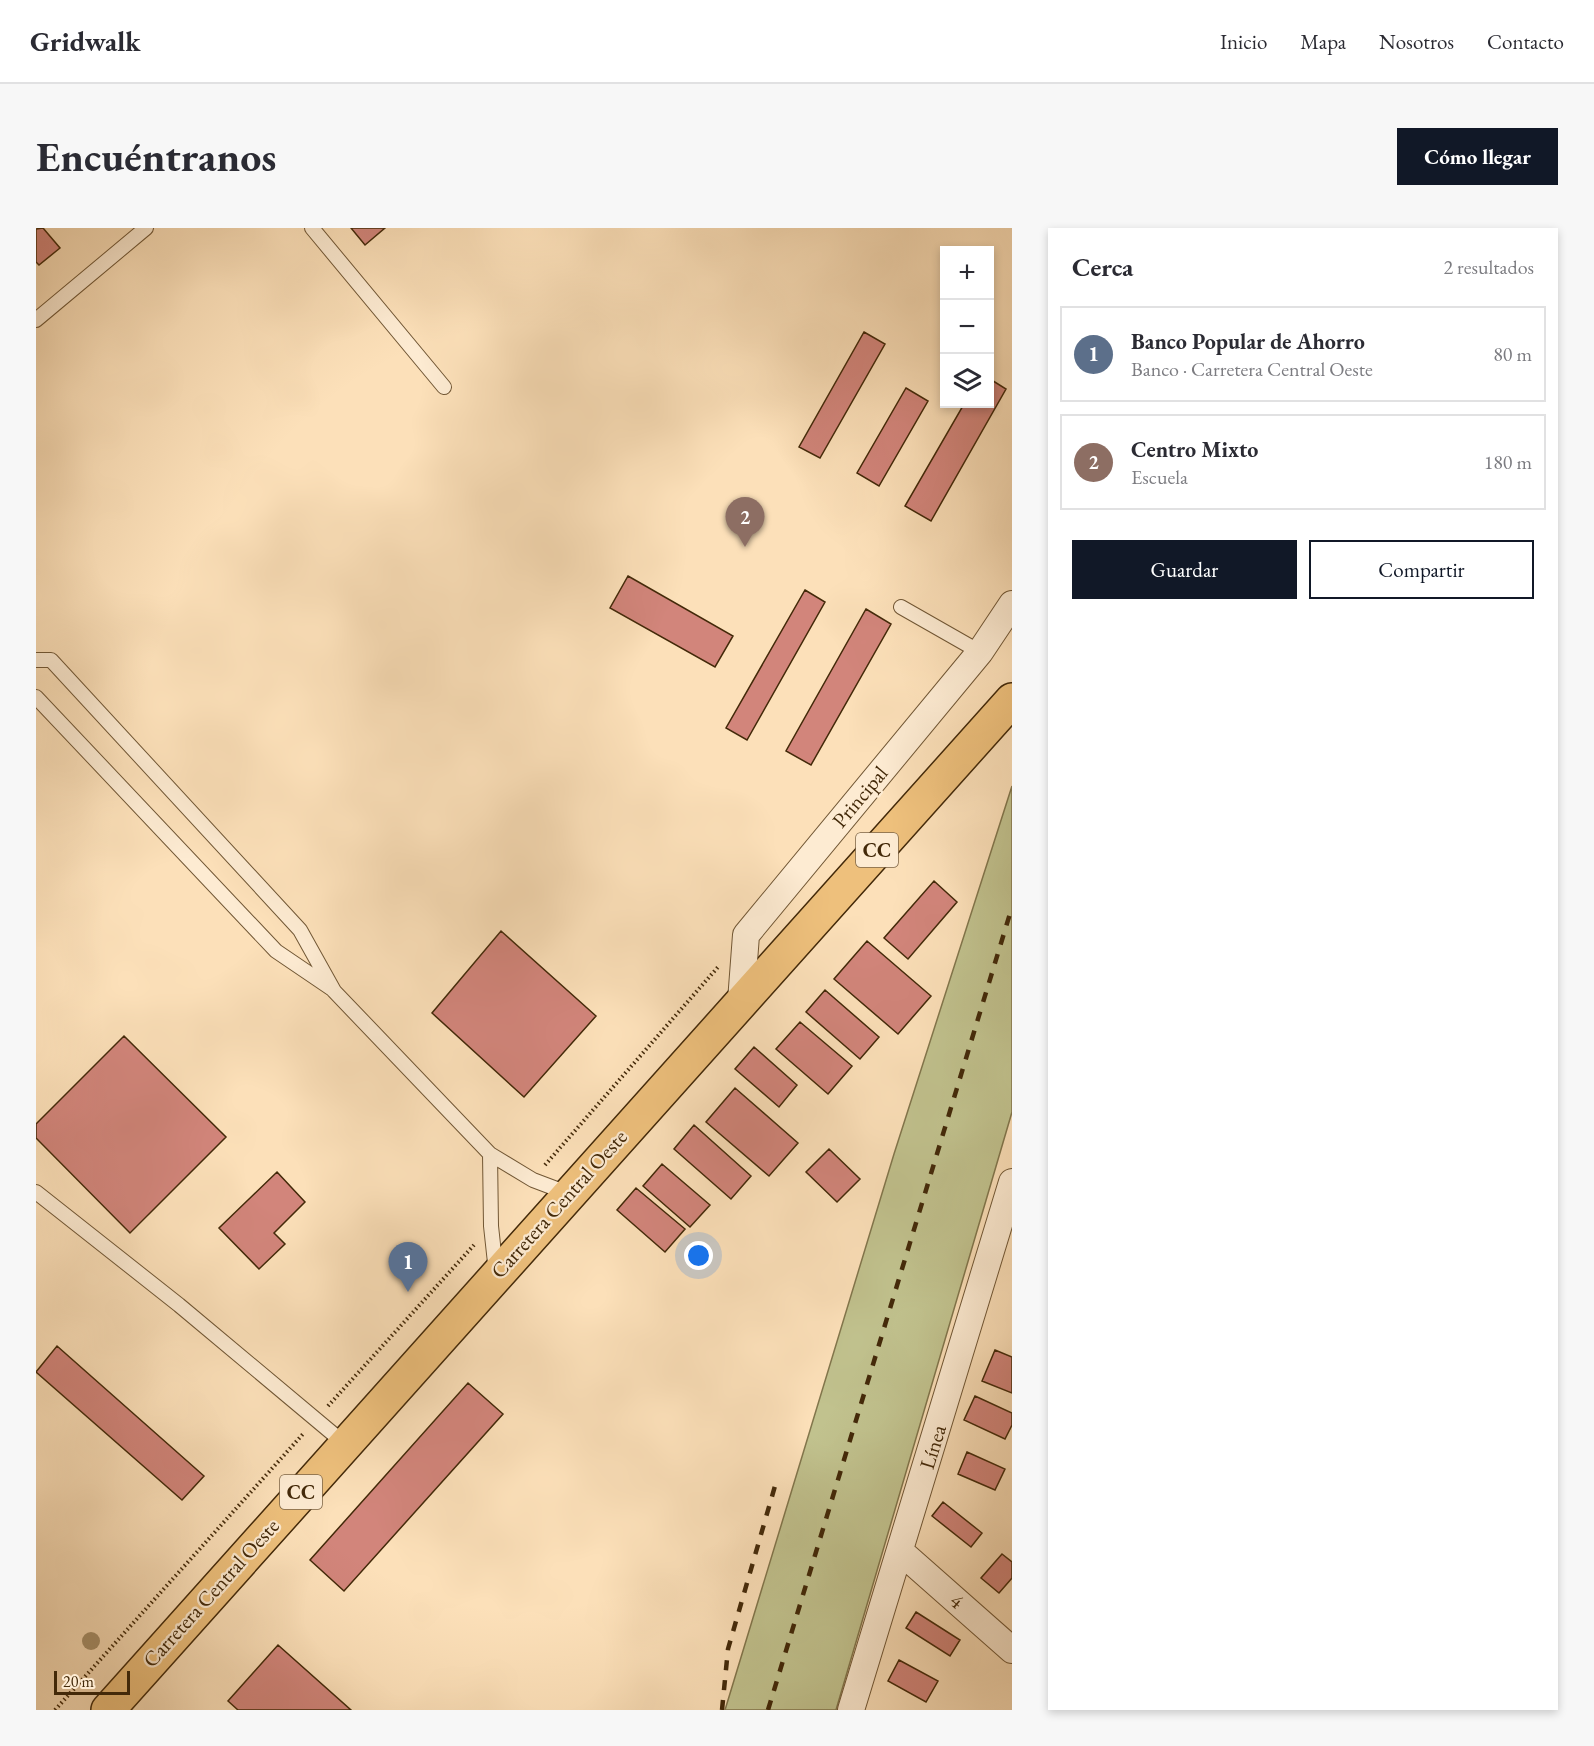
<!DOCTYPE html>
<html lang="es">
<head>
<meta charset="utf-8">
<style>
  :root { --surface:#fff; --page:#f7f7f7; --text:#2b2b33; --muted:#7c7c81; --line:#e1e1e2; --accent:#111827 }
  body { margin:0; font-family:"EB Garamond",serif; background:var(--page); color:var(--text) }
  .controls { position:absolute; right:18px; top:18px; display:grid; overflow:hidden; border-radius:0px; box-shadow:0 3px 9px #0003 }
  .controls button { width:54px; height:54px; display:grid; place-items:center; padding:0; border:0; border-bottom:2px solid var(--line); background:var(--surface); color:var(--text); font:30px sans-serif }
  .scale { position:absolute; left:18px; bottom:15px; width:76px; box-sizing:border-box; padding-left:6px; border:3px solid #432909; border-top:0; font-size:16px; line-height:21px; white-space:nowrap; color:#432909; -webkit-text-stroke:4px #fdebd2; paint-order:stroke }
  .you { position:absolute; left:663px; top:1028px; width:21px; height:21px; margin:-15px; border:4px solid #fff; border-radius:50%; background:#1a73e8; box-shadow:0 0 0 9px #1a73e833 }
  .badge { display:grid; place-items:center; width:39px; height:39px; border-radius:50%; background:var(--accent); color:#fff; font-size:20px; font-weight:700 }
  .pin { position:absolute; translate:-50% -50px; filter:drop-shadow(0 2px 3px #0008) }
  .pin::after { content:''; position:absolute; top:32px; width:21px; height:18px; background:inherit; clip-path:polygon(0 0,100% 0,50% 100%) }
  .list { margin:0; padding:0; list-style:none }
  h2 { display:flex; justify-content:space-between; align-items:center; height:78px; margin:0; padding:0 24px; font-size:26px }
  h2 small { font-size:20px; font-weight:400; color:var(--muted) }
  .list li { display:grid; grid-template-columns:39px 1fr auto; gap:18px; align-items:center; box-sizing:border-box; height:96px; margin:0 12px 12px; padding:0 12px; border:2px solid var(--line); border-radius:0px }
  .list b { display:block; font-size:22px; white-space:nowrap }
  .list p { margin:0; font-size:20px; white-space:nowrap; color:var(--muted) }
  .list em { font-size:20px; font-style:normal; color:var(--muted) }
  .actions { display:flex; gap:12px; padding:18px 24px }
  .actions a { flex:1; padding:14px 0; border:2px solid var(--accent); border-radius:0px; text-align:center; font-size:21px; color:var(--accent) }
  .actions .main { background:var(--accent); color:#fff }
  .icon { flex:none; width:33px; height:33px; fill:none; stroke:currentColor; stroke-width:2; stroke-linecap:round; stroke-linejoin:round }
  .map { position:relative; flex:none; width:976px; height:1482px; overflow:hidden; border-radius:0px }
  header { display:flex; align-items:center; gap:36px; box-sizing:border-box; height:84px; padding:0 30px; background:var(--surface); border-bottom:2px solid var(--line) }
  header strong { font-size:28px }
  nav { display:flex; gap:33px; margin-inline-start:auto; font-size:21px }
  .intro { display:flex; align-items:center; justify-content:space-between; box-sizing:border-box; height:144px; padding:0 36px }
  h1 { margin:0; font-size:42px }
  .button { padding:15px 27px; border-radius:0px; background:var(--accent); color:#fff; font-size:21px; font-weight:700 }
  main { display:flex; gap:36px; padding:0 36px }
  aside { flex:1; background:var(--surface); border-radius:0px; box-shadow:0 3px 9px #0003 }
  .map>svg:first-child { display:block }
  .green { fill:#c1c28e; stroke:#82764c; stroke-width:1.5 }
  .building { fill:#d2857b; stroke:#432909; stroke-width:1.5 }
  .lines { fill:none; stroke-linecap:round; stroke-linejoin:round }
  .service-casing { stroke:#715735; stroke-width:16 }
  .minor-casing { stroke:#715735; stroke-width:28 }
  .primary-casing { stroke:#432909; stroke-width:36 }
  .path { stroke:#432909; stroke-width:4; stroke-dasharray:1.5 3; stroke-linecap:butt }
  .service { stroke:#fdebd2; stroke-width:14 }
  .minor { stroke:#fdebd2; stroke-width:26 }
  .primary { stroke:#eec07c; stroke-width:33 }
  .rail { stroke:#432909; stroke-width:4.5; stroke-dasharray:10 10; stroke-linecap:butt }
  .tree { fill:#a7906a }
  .labels { text-anchor:middle; stroke-width:4.5; stroke-linejoin:round; paint-order:stroke }
  .shield { fill:#fdebd2; stroke:#7b6345; stroke-width:1.5 }
  .shield-label { font-size:20px; font-weight:bold; fill:#432909 }
  .street-label { font-size:21px; fill:#432909; stroke:#fdebd2 }
</style>
</head>
<body>
<header>
<strong>Gridwalk</strong>
<nav><a>Inicio</a><a>Mapa</a><a>Nosotros</a><a>Contacto</a></nav>
</header>
<div class="intro"><h1>Encuéntranos</h1><a class="button">Cómo llegar</a></div>
<main>
<div class="map">
<svg width="976" height="1482" viewBox="0 0 976 1482">
  <rect width="100%" height="100%" fill="#fce0b9"/>
  <filter id="stains"><feTurbulence type="fractalNoise" baseFrequency=".00333" numOctaves="4"/><feColorMatrix values="0 0 0 0 .2 0 0 0 0 .09 0 0 0 0 .02 0 0 0 .5 -.17"/></filter>
  <radialGradient id="worn" r=".72"><stop offset=".6" stop-color="#630" stop-opacity="0"/><stop offset="1" stop-color="#630" stop-opacity=".3"/></radialGradient>
  <!-- green -->
  <path class="green" d="M 976,558 L 976,884 L 800,1482 L 689,1482 L 858,926 Z"/>
  <!-- building -->
  <path class="building" d="M 7,0 L 24,20 L 3,37 L 0,34 L 0,1 Z
    M 315,0 L 349,0 L 329,17 Z
    M 828,104 L 849,116 L 784,230 L 763,219 Z
    M 954,151 L 970,161 L 895,293 L 869,278 L 928,176 L 954,176 Z
    M 870,160 L 892,173 L 843,258 L 821,245 Z
    M 592,348 L 697,408 L 679,439 L 574,380 Z
    M 769,362 L 789,374 L 711,512 L 690,500 Z
    M 830,381 L 855,396 L 775,537 L 750,523 Z
    M 898,653 L 921,674 L 872,731 L 848,710 Z
    M 465,703 L 560,788 L 488,869 L 396,785 Z
    M 831,713 L 895,768 L 862,806 L 798,751 Z
    M 789,762 L 843,809 L 824,831 L 770,784 Z
    M 764,794 L 816,838 L 792,866 L 740,821 Z
    M 88,808 L 190,909 L 94,1005 L 0,910 L 0,896 Z
    M 718,819 L 761,857 L 743,879 L 699,841 Z
    M 699,860 L 762,915 L 733,948 L 670,894 Z
    M 658,897 L 715,948 L 695,971 L 638,921 Z
    M 793,921 L 824,951 L 801,974 L 770,944 Z
    M 626,936 L 674,977 L 654,999 L 607,958 Z
    M 241,944 L 269,974 L 238,1005 L 249,1016 L 223,1041 L 183,1000 Z
    M 600,960 L 649,1001 L 629,1024 L 581,982 Z
    M 21,1118 L 168,1248 L 146,1272 L 0,1144 Z
    M 959,1122 L 976,1129 L 976,1165 L 946,1153 Z
    M 432,1155 L 467,1186 L 308,1363 L 274,1332 Z
    M 939,1168 L 976,1185 L 976,1197 L 969,1211 L 928,1192 Z
    M 931,1224 L 969,1241 L 959,1262 L 922,1246 Z
    M 907,1274 L 946,1305 L 935,1319 L 896,1288 Z
    M 966,1326 L 976,1334 L 976,1350 L 963,1365 L 945,1350 Z
    M 880,1384 L 924,1412 L 914,1428 L 870,1400 Z
    M 242,1417 L 315,1482 L 202,1482 L 192,1473 Z
    M 863,1432 L 902,1453 L 890,1474 L 852,1453 Z"/>
  <g class="lines">
    <defs>
      <path id="service" d="M 276,0 L 408,159
        M 0,92 L 110,0
        M 865,379 L 944,424
        M 0,432 L 15,432 L 264,702 L 298,763 L 454,926 L 497,952 L 534,966
        M 0,469 L 240,723 L 296,761
        M 454,926 L 455,998 L 460,1044
        M 0,964 L 143,1077 L 308,1215"/>
      <path id="minor" d="M 705,773 L 710,707 L 944,424 L 976,376
        M 865,1324 L 976,1422
        M 815,1482 L 976,954"/>
      <path id="primary" d="M 72,1482 L 976,472"/>
    </defs>
    <!-- service casing -->
    <use href="#service" class="service-casing"/>
    <!-- minor casing -->
    <use href="#minor" class="minor-casing"/>
    <!-- primary casing -->
    <use href="#primary" class="primary-casing"/>
    <!-- path -->
    <path class="path" d="M 509,937 L 682,739
      M 292,1178 L 438,1017
      M 19,1482 L 267,1206"/>
    <!-- service -->
    <use href="#service" class="service"/>
    <!-- minor -->
    <use href="#minor" class="minor"/>
    <!-- primary -->
    <use href="#primary" class="primary"/>
    <!-- rail -->
    <path class="rail" d="M 686,1482 L 692,1421 L 741,1251
      M 732,1482 L 976,679"/>
  </g>
  <!-- trees -->
  <circle class="tree" cx="55" cy="1413" r="9"/>
  <g class="labels">
    <!-- shield labels -->
    <g class="shield">
      <rect x="820" y="605" width="42" height="34" rx="4.5"/>
      <rect x="244" y="1247" width="42" height="34" rx="4.5"/>
    </g>
    <g class="shield-label">
      <text x="841" y="629">CC</text>
      <text x="265" y="1271">CC</text>
    </g>
    <!-- street labels -->
    <g class="street-label">
      <text transform="translate(824 569) rotate(-50)" y="7">Principal</text>
      <text transform="translate(523 976) rotate(-48)" y="7">Carretera Central Oeste</text>
      <text transform="translate(897 1219) rotate(-73)" y="7">Línea</text>
      <text transform="translate(175 1365) rotate(-48)" y="7">Carretera Central Oeste</text>
      <text transform="translate(921 1373) rotate(41)" y="7">4</text>
    </g>
  </g>
  <rect width="100%" height="100%" filter="url(#stains)"/>
  <rect width="100%" height="100%" fill="url(#worn)"/>
</svg>
<div class="controls">
<button>+</button>
<button>−</button>
<button><svg class="icon" aria-label="layers" viewBox="0 0 24 24"><path d="M12 4l9 5-9 5-9-5zM3 14l9 5 9-5"/></svg></button>
</div>
<div class="scale">20 m</div>
<div class="you"></div>
<div class="pin badge" style="left:372px;top:1064px;background:#5c6f8a">1</div>
<div class="pin badge" style="left:709px;top:319px;background:#8d6e63">2</div>
</div>
<aside>
<h2>Cerca<small>2 resultados</small></h2>
<ul class="list">
<li><span class="badge" style="background:#5c6f8a">1</span><div><b>Banco Popular de Ahorro</b><p>Banco · Carretera Central Oeste</p></div><em>80 m</em></li>
<li><span class="badge" style="background:#8d6e63">2</span><div><b>Centro Mixto</b><p>Escuela</p></div><em>180 m</em></li>
</ul>
<div class="actions"><a class="main">Guardar</a><a>Compartir</a></div>
</aside>
</main>
</body>
</html>
